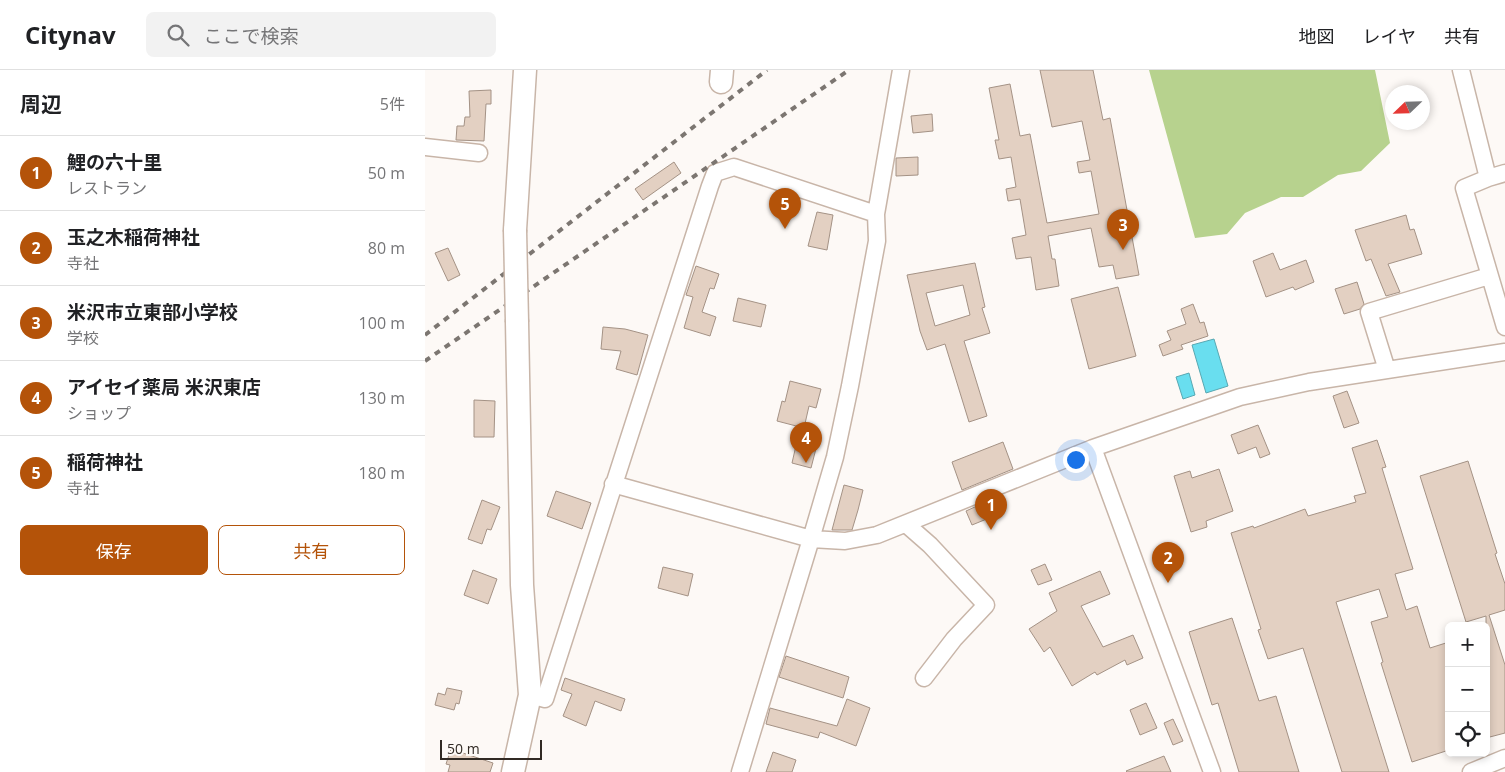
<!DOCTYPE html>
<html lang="ja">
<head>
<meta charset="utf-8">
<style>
  :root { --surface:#fff; --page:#f2f2f2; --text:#202124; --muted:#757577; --line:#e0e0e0; --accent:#b45309 }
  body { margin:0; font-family:"Open Sans","Noto Sans JP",sans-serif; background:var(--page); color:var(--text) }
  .controls { position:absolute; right:15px; bottom:15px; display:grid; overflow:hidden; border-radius:8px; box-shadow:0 2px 8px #0003 }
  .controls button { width:45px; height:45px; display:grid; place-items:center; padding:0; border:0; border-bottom:1px solid var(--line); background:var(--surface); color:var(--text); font:25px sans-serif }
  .compass { position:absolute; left:960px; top:15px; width:45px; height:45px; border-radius:50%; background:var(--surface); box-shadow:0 2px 8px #0003; rotate:247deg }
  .scale { position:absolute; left:15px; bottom:12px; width:102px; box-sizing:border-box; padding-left:5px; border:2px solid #312a24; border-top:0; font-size:14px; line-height:18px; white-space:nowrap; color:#312a24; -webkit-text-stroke:4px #fdf9f6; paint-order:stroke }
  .you { position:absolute; left:650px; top:389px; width:18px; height:18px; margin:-12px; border:4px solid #fff; border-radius:50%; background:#1a73e8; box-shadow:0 0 0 8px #1a73e833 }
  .badge { display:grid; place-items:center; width:32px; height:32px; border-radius:50%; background:var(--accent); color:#fff; font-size:16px; font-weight:700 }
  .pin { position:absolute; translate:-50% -41px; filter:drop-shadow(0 1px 2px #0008) }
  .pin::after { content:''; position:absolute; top:26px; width:18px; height:15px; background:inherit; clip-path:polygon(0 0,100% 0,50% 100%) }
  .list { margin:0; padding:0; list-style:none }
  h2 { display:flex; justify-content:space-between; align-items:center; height:65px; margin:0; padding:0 20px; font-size:21px }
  h2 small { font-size:16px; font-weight:400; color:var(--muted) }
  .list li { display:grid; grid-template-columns:32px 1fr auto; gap:15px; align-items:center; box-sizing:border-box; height:75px; padding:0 20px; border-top:1px solid var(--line) }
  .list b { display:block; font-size:19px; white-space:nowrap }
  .list p { margin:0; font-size:16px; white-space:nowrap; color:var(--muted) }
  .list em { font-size:16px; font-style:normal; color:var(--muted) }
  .actions { display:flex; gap:10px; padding:15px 20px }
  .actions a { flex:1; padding:11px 0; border:1px solid var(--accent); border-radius:8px; text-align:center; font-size:18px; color:var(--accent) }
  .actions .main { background:var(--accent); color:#fff }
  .icon { flex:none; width:28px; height:28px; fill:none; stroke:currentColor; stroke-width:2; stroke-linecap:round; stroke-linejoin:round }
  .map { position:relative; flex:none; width:1080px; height:702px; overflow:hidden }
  header { display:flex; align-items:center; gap:30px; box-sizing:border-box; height:70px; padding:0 25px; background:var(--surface); border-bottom:1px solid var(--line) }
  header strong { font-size:24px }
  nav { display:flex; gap:28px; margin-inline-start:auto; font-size:18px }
  .search { width:350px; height:45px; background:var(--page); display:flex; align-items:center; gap:12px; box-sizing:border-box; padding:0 18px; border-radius:8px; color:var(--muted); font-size:19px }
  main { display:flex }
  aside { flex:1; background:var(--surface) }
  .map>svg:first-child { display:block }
  .green { fill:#b7d28e }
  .water { fill:#69deef; stroke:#58a8b2 }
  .building { fill:#e3d0c2; stroke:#a49285; fill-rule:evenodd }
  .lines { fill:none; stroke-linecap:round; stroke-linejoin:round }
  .street-casing { stroke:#c8b5a8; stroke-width:19 }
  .secondary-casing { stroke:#c8b5a8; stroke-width:25 }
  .street { stroke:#fff; stroke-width:16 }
  .secondary { stroke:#fff; stroke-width:22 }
  .rail { stroke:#7c7671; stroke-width:4; stroke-dasharray:6 6; stroke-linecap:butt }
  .secondary-bridge-casing { stroke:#c8b5a8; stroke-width:25; stroke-linecap:butt }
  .secondary-bridge { stroke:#fff; stroke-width:22 }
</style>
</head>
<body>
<header>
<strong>Citynav</strong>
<div class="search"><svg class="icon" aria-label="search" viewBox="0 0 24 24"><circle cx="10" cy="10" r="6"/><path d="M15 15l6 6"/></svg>ここで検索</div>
<nav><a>地図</a><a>レイヤ</a><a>共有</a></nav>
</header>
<main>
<aside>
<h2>周辺<small>5件</small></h2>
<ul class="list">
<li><span class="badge">1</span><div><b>鯉の六十里</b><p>レストラン</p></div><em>50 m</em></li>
<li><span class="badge">2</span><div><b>玉之木稲荷神社</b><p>寺社</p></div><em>80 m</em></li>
<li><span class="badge">3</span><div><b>米沢市立東部小学校</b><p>学校</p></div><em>100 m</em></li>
<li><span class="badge">4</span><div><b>アイセイ薬局 米沢東店</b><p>ショップ</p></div><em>130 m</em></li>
<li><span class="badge">5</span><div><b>稲荷神社</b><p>寺社</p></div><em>180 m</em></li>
</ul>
<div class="actions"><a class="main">保存</a><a>共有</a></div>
</aside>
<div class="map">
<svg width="1080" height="702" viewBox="0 0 1080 702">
  <rect width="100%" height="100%" fill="#fdf9f6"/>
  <!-- green -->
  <path class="green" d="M 724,0 L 950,0 L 965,73 L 936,101 L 913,105 L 878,127 L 856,127 L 820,143 L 802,164 L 770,168 Z"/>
  <!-- water -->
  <path class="water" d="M 789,269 L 803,316 L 781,323 L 767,275 Z
    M 764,303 L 770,325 L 758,329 L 751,307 Z"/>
  <!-- building -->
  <path class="building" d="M 615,0 L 668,0 L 678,50 L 685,48 L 714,205 L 691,209 L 688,195 L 674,197 L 666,158 L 623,166 L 627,189 L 630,189 L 634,216 L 611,220 L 606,187 L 591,189 L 587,168 L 601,165 L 595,129 L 583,131 L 581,119 L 591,117 L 586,87 L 574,89 L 570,70 L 574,70 L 564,18 L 585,14 L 595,66 L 605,64 L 622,153 L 674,144 L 666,101 L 654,103 L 652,92 L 665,90 L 657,51 L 627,57 Z
    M 66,20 L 66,34 L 61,34 L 59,71 L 31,70 L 32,56 L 39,56 L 40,47 L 45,47 L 44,21 Z
    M 507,44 L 508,61 L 488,63 L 486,46 Z
    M 493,87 L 493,105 L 471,106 L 471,88 Z
    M 249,92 L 256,103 L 218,130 L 210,119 Z
    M 392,142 L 408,145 L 402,180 L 383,176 Z
    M 981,145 L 985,160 L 989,159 L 997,184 L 963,194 L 975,222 L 961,226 L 946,189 L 941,191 L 930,160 Z
    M 23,178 L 35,205 L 23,211 L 10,183 Z
    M 848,183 L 855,200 L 881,190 L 889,212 L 870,220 L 868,217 L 841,227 L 828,191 Z
    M 550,193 L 560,237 L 557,238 L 565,263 L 539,271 L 562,346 L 544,352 L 520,274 L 502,280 L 495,261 L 482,205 ZM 538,215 L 545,245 L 510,256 L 501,223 Z
    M 271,196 L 294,204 L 289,219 L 285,218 L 277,242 L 291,247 L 285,266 L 259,258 L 268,227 L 261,225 Z
    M 932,212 L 939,234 L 935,239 L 919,244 L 910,219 Z
    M 693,217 L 711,286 L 664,299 L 646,229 Z
    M 313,228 L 341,235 L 336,257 L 308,251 Z
    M 768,234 L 775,253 L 779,252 L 783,266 L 756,275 L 758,279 L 738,286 L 734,275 L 746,270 L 742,261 L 761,254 L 756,239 Z
    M 178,257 L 200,259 L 223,265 L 212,305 L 191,299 L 196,281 L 176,279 Z
    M 365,311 L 396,319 L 391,338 L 384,336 L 379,358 L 352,351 L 357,331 L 360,332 Z
    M 922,321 L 934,353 L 919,358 L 908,326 Z
    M 49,330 L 70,331 L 69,367 L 49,367 Z
    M 833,355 L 845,384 L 835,388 L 831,377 L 813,384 L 806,365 Z
    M 375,358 L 395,363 L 386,398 L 367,393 Z
    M 952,370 L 961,397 L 957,398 L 988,499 L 970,504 L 981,540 L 992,536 L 1005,578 L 1024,572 L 1024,680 L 987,692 L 956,593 L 958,592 L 946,552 L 963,547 L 954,519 L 911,532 L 964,702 L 917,702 L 878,578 L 843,589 L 833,560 L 836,559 L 806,463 L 828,456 L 829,458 L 880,439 L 883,446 L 931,432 L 929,426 L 941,423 L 927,378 Z
    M 578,372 L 588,399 L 537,420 L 527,392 Z
    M 1043,391 L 1072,483 L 1070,484 L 1080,514 L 1080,540 L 1064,545 L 1080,595 L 1080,663 L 1061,668 L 1061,546 L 1041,552 L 995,406 Z
    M 794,399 L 808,441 L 781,451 L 782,457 L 766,462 L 749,406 L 765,401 L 767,408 Z
    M 419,415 L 438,420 L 433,440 L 427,460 L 407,460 Z
    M 131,421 L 166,433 L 157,459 L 122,446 Z
    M 57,430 L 75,437 L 66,460 L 62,459 L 57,474 L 43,469 Z
    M 563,431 L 569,446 L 547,455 L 541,441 Z
    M 620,494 L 627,510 L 613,515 L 606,500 Z
    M 238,497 L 268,504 L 263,526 L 233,518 Z
    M 48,500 L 72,509 L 63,534 L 39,525 Z
    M 675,501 L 685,524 L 656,536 L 678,577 L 708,565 L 718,588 L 702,595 L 700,590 L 672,605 L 670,602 L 647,616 L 625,577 L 619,582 L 604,559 L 632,541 L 624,523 Z
    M 807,548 L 834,631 L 851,626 L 874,702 L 814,702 L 793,633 L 787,635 L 764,562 Z
    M 361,586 L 424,607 L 418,628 L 354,607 Z
    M 140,608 L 200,629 L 196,641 L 170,631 L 161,656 L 138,646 L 147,624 L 136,620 Z
    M 22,618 L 37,621 L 34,634 L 31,633 L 29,640 L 10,635 L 13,623 L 20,625 Z
    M 422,629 L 445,638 L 431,676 L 395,662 L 393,668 L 341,654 L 345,638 L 412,656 Z
    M 721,633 L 732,658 L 715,665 L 705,640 Z
    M 748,649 L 758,671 L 748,675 L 739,653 Z
    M 26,679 L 68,693 L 65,702 L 23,702 L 25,695 L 21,694 Z
    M 348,682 L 371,690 L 367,702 L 341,702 Z
    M 739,686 L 746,702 L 702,702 L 701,701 Z"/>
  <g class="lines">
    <defs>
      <path id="street" d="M 1036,0 L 1063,108 L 1080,103
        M 0,77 L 54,83
        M 1063,108 L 1039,118 L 1080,257
        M 962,300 L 944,242 L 1064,206
        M 668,378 L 787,702
        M 188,414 L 386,469 L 420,471 L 452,465 L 668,378 L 815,327 L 884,312 L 1080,282
        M 481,454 L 505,475 L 561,535 L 529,569 L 499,608
        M 105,625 L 120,629 L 285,116 L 290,103 L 309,97 L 451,144
        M 315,702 L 386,469 L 410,387 L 425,316 L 452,171 L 451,144 L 476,0
        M 1046,702 L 1080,688"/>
      <path id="secondary" d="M 296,12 L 297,0
        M 90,160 L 100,0
        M 88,702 L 105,625 L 97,515 L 92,252"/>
    </defs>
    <!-- street casing -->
    <use href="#street" class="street-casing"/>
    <!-- secondary casing -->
    <use href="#secondary" class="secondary-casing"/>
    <!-- street -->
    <use href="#street" class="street"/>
    <!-- secondary -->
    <use href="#secondary" class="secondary"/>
    <!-- rail -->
    <path class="rail" d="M 0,265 L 342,0
      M 0,291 L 424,0"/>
    <defs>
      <path id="secondary-bridge" d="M 90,160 L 92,252"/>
    </defs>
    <!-- secondary-bridge casing -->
    <use href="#secondary-bridge" class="secondary-bridge-casing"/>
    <!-- secondary-bridge -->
    <use href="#secondary-bridge" class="secondary-bridge"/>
  </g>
</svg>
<div class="controls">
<button>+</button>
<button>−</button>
<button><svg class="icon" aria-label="locate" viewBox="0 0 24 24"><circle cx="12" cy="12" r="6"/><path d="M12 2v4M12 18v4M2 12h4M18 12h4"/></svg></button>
</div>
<svg class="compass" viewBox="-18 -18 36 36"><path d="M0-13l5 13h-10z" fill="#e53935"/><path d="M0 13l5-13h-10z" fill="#757577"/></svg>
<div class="scale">50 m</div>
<div class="you"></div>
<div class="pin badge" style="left:566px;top:460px">1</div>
<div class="pin badge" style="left:743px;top:513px">2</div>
<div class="pin badge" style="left:698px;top:180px">3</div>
<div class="pin badge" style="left:381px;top:393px">4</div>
<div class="pin badge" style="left:360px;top:159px">5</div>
</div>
</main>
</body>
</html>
